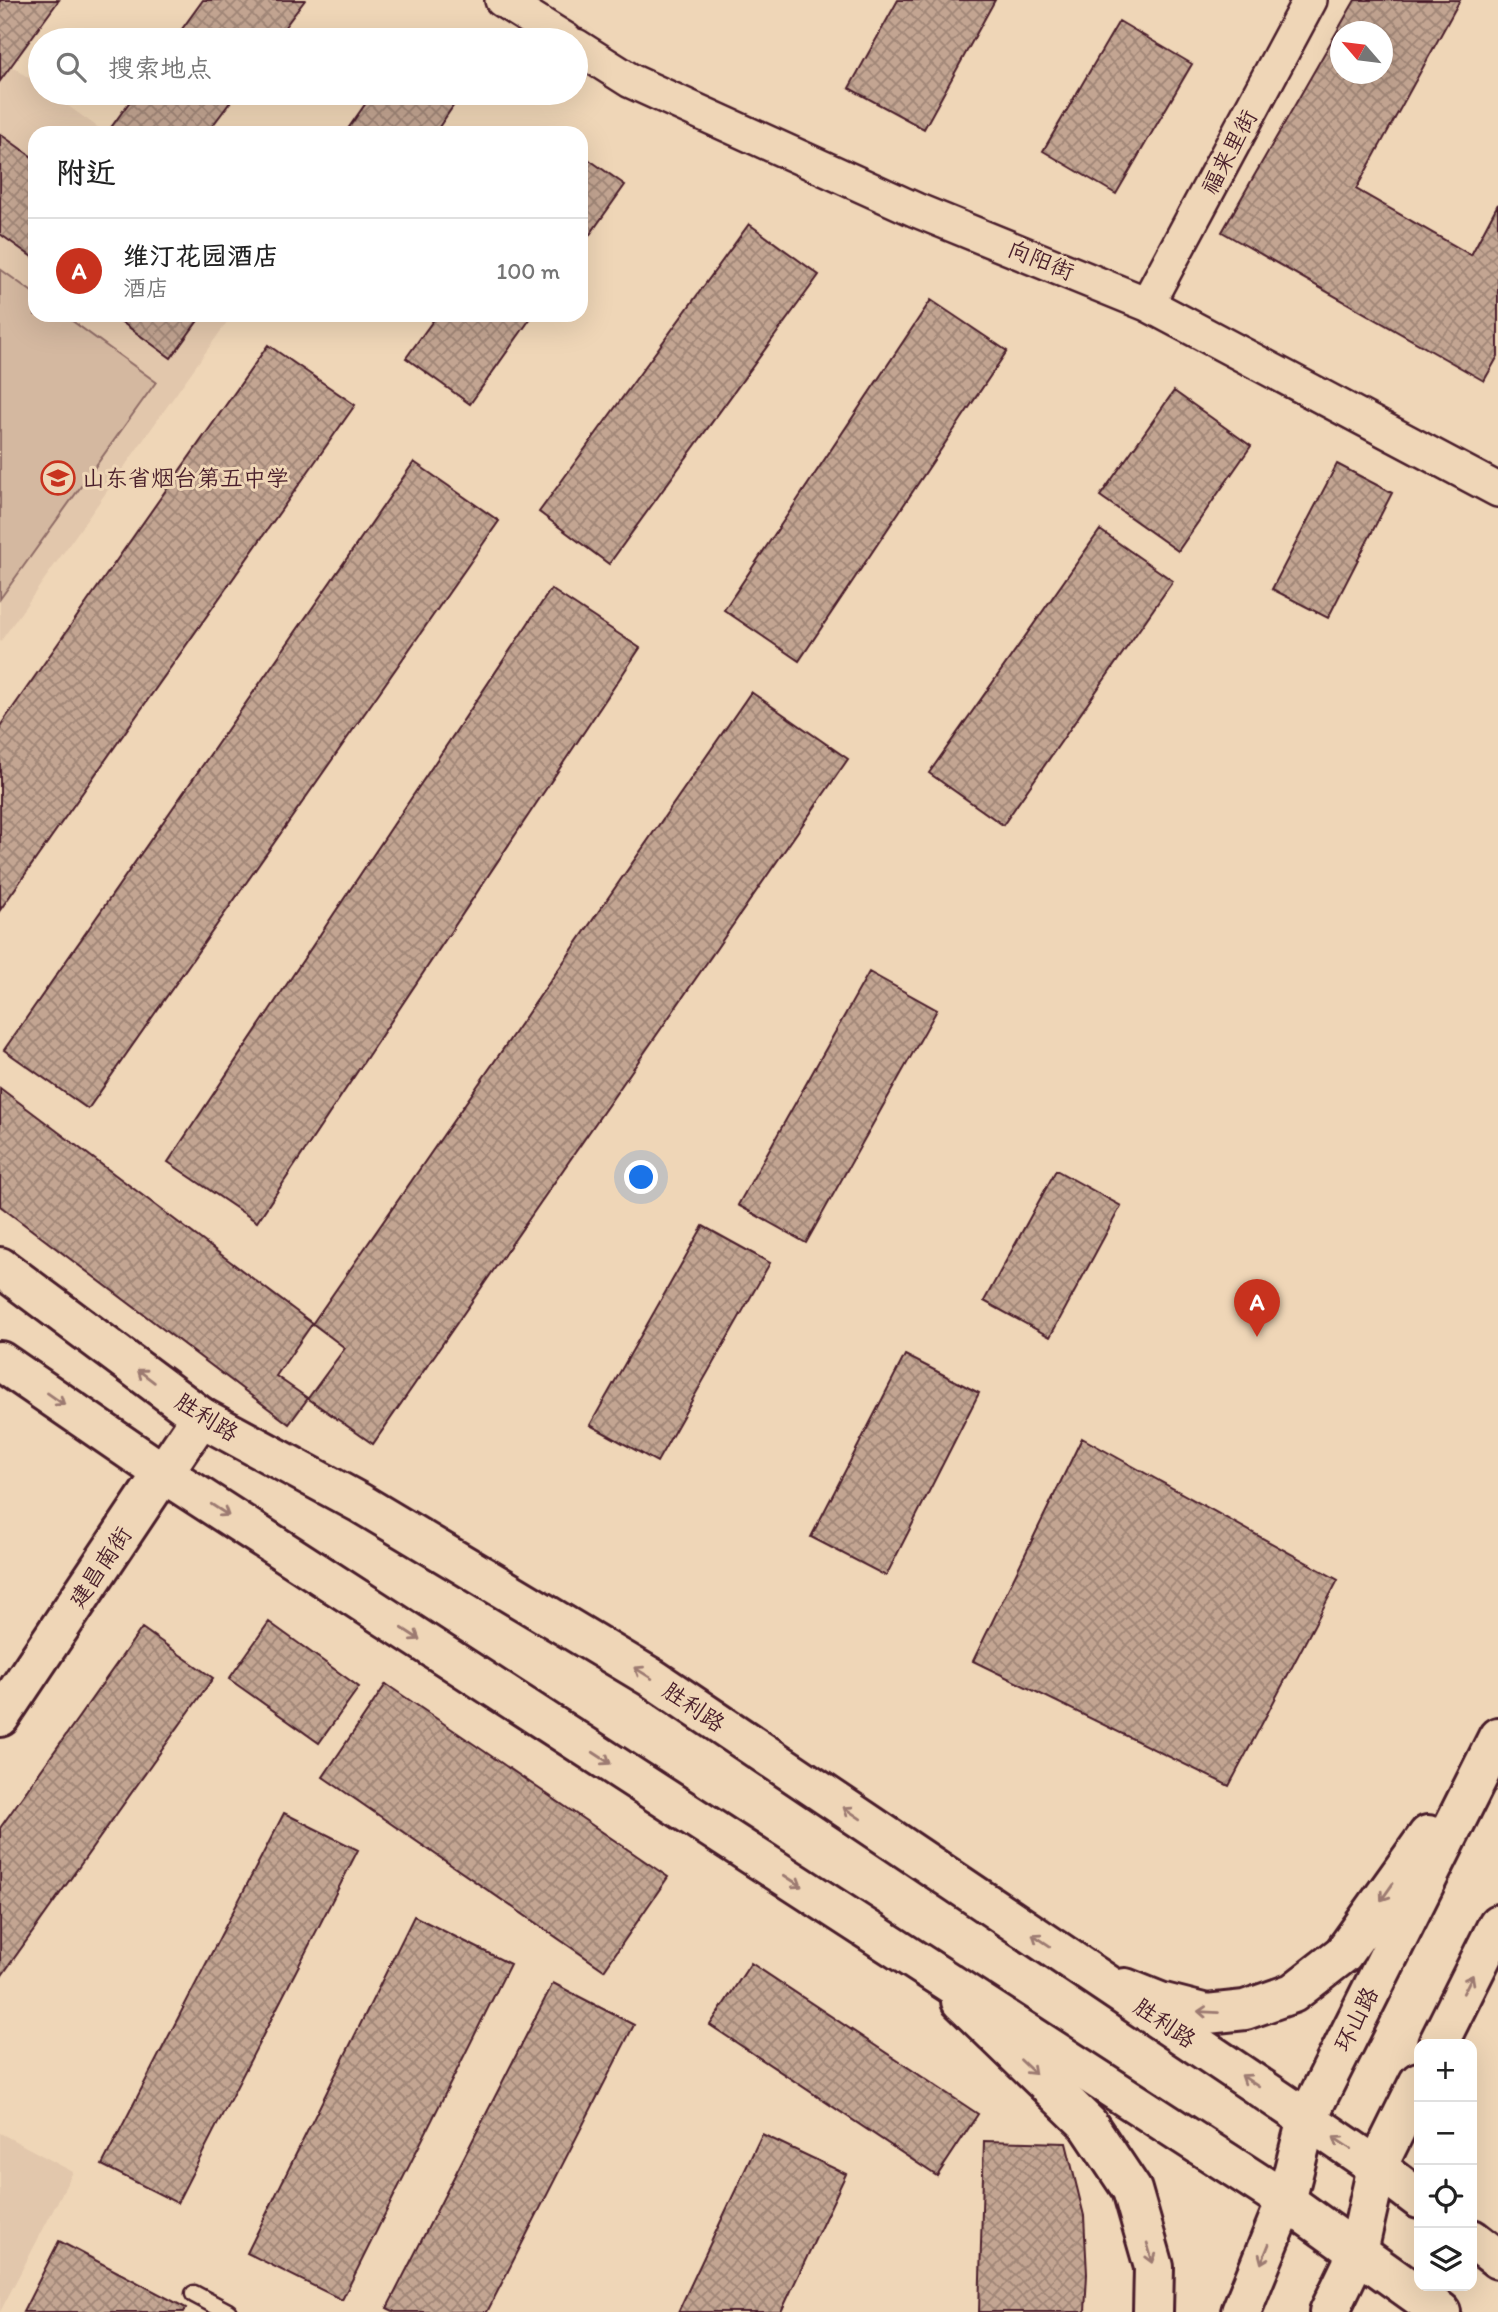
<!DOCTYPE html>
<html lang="zh">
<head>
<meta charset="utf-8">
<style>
  :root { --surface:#fff; --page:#f6f6f6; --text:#222; --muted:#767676; --line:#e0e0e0; --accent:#c8321e }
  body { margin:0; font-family:Itim,"LXGW WenKai TC",sans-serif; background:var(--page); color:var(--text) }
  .controls { position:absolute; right:21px; bottom:21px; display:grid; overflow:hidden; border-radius:14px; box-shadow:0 7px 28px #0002 }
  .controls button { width:63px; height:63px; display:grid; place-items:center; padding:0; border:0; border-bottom:2px solid var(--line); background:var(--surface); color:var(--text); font:35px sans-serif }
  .compass { position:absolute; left:1330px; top:21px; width:63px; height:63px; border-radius:50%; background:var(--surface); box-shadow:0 7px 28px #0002; rotate:298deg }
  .you { position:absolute; left:642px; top:1178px; width:24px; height:24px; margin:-18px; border:5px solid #fff; border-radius:50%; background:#1a73e8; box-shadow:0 0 0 10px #1a73e833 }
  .badge { display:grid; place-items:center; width:46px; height:46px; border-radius:50%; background:var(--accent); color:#fff; font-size:23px; font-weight:700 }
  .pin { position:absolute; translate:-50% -58px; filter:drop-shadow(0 2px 4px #0008) }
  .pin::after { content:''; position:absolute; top:37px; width:24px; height:21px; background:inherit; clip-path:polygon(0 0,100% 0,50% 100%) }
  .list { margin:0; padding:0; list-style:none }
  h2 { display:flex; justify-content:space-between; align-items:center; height:91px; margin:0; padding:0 28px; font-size:30px }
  h2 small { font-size:23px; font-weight:400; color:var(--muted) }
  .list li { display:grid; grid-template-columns:46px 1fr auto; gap:21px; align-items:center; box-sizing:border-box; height:105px; padding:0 28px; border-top:2px solid var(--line) }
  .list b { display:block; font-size:26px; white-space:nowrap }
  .list p { margin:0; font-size:23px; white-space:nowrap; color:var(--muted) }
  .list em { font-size:23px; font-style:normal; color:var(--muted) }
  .icon { flex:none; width:38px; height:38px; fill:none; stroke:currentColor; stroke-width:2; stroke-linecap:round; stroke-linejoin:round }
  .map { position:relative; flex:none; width:1498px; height:2312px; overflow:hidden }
  .search { position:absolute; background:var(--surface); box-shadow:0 7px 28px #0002; left:28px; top:28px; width:560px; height:77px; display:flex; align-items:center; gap:18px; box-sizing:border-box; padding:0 24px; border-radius:38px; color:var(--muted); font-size:26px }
  .panel { position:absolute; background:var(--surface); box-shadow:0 7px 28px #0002; left:28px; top:126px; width:560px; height:196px; border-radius:21px }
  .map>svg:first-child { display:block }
  .built { fill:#e2c7ac }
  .garden { fill:#d4b8a0; stroke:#8f6c66; stroke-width:2 }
  .building { fill:url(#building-cross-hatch); stroke:#4a1f2b; stroke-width:2; fill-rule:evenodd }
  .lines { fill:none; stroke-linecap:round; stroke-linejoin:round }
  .service-casing { stroke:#4a1f2b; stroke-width:21 }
  .minor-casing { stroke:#4a1f2b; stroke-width:38 }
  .tertiary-casing { stroke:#4a1f2b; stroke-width:44 }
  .secondary-casing { stroke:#4a1f2b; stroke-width:44 }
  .primary-casing { stroke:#4a1f2b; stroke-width:44 }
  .service { stroke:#efd6b7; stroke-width:16 }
  .minor { stroke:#efd6b7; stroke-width:33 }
  .tertiary { stroke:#efd6b7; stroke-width:38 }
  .secondary { stroke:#efd6b7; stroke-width:38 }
  .primary { stroke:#efd6b7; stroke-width:38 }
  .oneway { stroke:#9c7a71 }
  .labels { text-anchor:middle; stroke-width:6; stroke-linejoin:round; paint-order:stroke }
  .street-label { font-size:23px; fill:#4a1f2b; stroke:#efd6b7 }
  .poi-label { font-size:23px; fill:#4a1f2b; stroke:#efd6b7; text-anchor:start }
</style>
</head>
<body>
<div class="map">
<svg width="1498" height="2312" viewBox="0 0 1498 2312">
  <defs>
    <pattern id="building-cross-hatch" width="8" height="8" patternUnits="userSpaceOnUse" patternTransform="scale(1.75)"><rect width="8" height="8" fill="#c3a592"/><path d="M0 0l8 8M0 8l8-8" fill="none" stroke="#a08677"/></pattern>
  </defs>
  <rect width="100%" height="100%" fill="#efd6b7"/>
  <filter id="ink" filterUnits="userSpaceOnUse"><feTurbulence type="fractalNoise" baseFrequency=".0143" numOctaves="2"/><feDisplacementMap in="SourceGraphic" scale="14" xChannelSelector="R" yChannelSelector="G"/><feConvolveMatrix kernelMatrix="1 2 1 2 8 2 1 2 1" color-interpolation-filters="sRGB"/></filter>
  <g filter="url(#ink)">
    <!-- built -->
    <path class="built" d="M 0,0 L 2,59 L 40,86 L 40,93 L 50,93 L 106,133 L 35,133 L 35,315 L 232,315 L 0,642 Z
      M 0,2133 L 73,2172 L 0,2312 Z"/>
    <!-- garden -->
    <path class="garden" d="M 0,269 L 35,294 L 35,315 L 64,315 L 156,382 L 0,599 Z"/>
    <!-- building -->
    <path class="building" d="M 0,0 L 59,0 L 0,81 Z
      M 203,0 L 305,0 L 275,40 L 174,40 Z
      M 898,0 L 995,0 L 924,129 L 849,88 Z
      M 1355,0 L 1460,0 L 1356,189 L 1471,255 L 1498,204 L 1498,356 L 1484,381 L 1222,232 ZM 1340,32 L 1382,32 L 1382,74 L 1340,74 Z
      M 1119,21 L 1192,64 L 1116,194 L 1043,151 Z
      M 416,29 L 432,40 L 408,40 Z
      M 136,93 L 237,93 L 207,133 L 107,133 Z
      M 373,93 L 462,93 L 435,133 L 345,133 Z
      M 0,134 L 35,159 L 35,259 L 0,234 Z
      M 581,154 L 625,185 L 581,247 Z
      M 749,224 L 819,275 L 609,564 L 539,512 Z
      M 931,300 L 1007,351 L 799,661 L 724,610 Z
      M 112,315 L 202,315 L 171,358 Z
      M 437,315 L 533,315 L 470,404 L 406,358 Z
      M 268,345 L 355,405 L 0,910 L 0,726 Z
      M 1174,391 L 1251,446 L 1178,551 L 1100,496 Z
      M 414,462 L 499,521 L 88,1109 L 4,1050 Z
      M 1337,464 L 1392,493 L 1328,618 L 1272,589 Z
      M 1100,530 L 1173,581 L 1003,825 L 929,773 Z
      M 551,589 L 640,648 L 257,1222 L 168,1162 Z
      M 751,692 L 848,759 L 373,1444 L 276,1376 Z
      M 869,972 L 937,1010 L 806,1243 L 738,1205 Z
      M 0,1088 L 345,1348 L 289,1424 L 0,1206 Z
      M 1056,1170 L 1121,1206 L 1050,1337 L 984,1301 Z
      M 703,1226 L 770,1263 L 657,1462 L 590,1425 Z
      M 905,1355 L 979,1393 L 886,1576 L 811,1537 Z
      M 1082,1438 L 1338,1580 L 1229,1786 L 973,1661 Z
      M 269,1622 L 359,1687 L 319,1743 L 229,1679 Z
      M 142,1628 L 213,1678 L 0,1978 L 0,1828 Z
      M 386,1684 L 668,1877 L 604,1970 L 323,1777 Z
      M 284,1813 L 358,1850 L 177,2203 L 102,2165 Z
      M 414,1916 L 510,1964 L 342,2300 L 247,2253 Z
      M 751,1963 L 978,2114 L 937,2176 L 710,2025 Z
      M 553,1983 L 634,2025 L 487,2312 L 395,2312 L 387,2308 Z
      M 762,2134 L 846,2174 L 781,2312 L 678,2312 Z
      M 984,2141 L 1066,2143 L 1084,2216 L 1087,2274 L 1085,2312 L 979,2312 Z
      M 59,2241 L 186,2308 L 184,2312 L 23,2312 Z"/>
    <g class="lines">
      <defs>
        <path id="service" d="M 194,2294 L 228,2312"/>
        <path id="minor" d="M 502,0 L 566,40
          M 576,46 L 631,81 L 916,210 L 1147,304 L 1498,490
          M 1147,304 L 1310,0"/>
        <path id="tertiary" d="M 0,1717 L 163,1473"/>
        <path id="secondary" d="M 163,1473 L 201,1417
          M 1125,1988 L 1160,2002 L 1207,2014 L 1245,2010 L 1293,1993 L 1343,1954 L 1428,1835
          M 961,2001 L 1088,2124 L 1132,2190 L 1154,2267 L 1153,2312
          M 1438,2044 L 1498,1924
          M 1241,2312 L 1286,2201 L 1307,2119 L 1498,1737
          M 1329,2312 L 1358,2252 L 1377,2167 L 1419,2082"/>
        <path id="primary" d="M 0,1267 L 201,1417 L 360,1503 L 652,1678 L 1307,2119 L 1377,2167 L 1419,2199
          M 0,1361 L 163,1473 L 1286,2201 L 1441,2312
          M 1472,2239 L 1498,2259"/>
      </defs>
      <!-- service casing -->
      <use href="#service" class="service-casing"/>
      <!-- minor casing -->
      <use href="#minor" class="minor-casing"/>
      <!-- tertiary casing -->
      <use href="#tertiary" class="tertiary-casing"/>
      <!-- secondary casing -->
      <use href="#secondary" class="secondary-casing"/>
      <!-- primary casing -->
      <use href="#primary" class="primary-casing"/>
      <!-- service -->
      <use href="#service" class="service"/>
      <!-- minor -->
      <use href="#minor" class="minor"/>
      <!-- tertiary -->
      <use href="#tertiary" class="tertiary"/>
      <!-- secondary -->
      <use href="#secondary" class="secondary"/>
      <!-- primary -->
      <use href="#primary" class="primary"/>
    </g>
    <!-- one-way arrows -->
    <defs><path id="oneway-shaft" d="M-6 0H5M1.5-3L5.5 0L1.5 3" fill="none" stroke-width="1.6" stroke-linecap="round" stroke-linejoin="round" transform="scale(1.75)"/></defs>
    <g class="oneway">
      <use href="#oneway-shaft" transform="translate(146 1376) rotate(-143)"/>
      <use href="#oneway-shaft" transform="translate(56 1399) rotate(35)"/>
      <use href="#oneway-shaft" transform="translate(220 1510) rotate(33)"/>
      <use href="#oneway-shaft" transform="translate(411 1634) rotate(33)"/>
      <use href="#oneway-shaft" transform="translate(643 1673) rotate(-148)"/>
      <use href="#oneway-shaft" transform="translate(602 1758) rotate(33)"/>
      <use href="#oneway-shaft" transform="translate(852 1813) rotate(-146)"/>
      <use href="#oneway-shaft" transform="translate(793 1881) rotate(33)"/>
      <use href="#oneway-shaft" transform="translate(1387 1892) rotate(125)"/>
      <use href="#oneway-shaft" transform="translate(1041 1940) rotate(-146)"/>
      <use href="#oneway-shaft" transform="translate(1468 1984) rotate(-63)"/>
      <use href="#oneway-shaft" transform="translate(1208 2012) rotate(-177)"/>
      <use href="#oneway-shaft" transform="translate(1028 2067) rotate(44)"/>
      <use href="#oneway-shaft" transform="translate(1250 2081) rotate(-146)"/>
      <use href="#oneway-shaft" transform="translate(1342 2143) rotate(-146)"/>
      <use href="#oneway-shaft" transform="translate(1150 2253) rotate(74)"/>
      <use href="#oneway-shaft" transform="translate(1265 2254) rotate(112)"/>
    </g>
  </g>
  <!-- icons -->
  <defs>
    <symbol id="school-ring" viewBox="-11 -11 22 22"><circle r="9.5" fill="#efd6b7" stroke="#c8321e" stroke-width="1.5"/><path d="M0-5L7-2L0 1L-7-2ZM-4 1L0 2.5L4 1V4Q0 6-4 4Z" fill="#c8321e"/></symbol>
  </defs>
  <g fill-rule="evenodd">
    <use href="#school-ring" x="39" y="459" width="38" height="38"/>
  </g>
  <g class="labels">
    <!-- street labels -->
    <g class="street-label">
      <text transform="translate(1229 152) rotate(-62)" y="8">福来里街</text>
      <text transform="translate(1041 260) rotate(22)" y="8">向阳街</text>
      <text transform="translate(207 1417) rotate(32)" y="8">胜利路</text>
      <text transform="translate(100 1567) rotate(-56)" y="8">建昌南街</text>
      <text transform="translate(694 1707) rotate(34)" y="8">胜利路</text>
      <text transform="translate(1356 2019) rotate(-63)" y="8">环山路</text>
      <text transform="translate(1165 2023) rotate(34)" y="8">胜利路</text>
    </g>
    <!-- poi labels -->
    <g class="poi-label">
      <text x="82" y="486">山东省烟台第五中学</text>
    </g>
  </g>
</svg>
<div class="controls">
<button>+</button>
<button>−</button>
<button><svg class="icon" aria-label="locate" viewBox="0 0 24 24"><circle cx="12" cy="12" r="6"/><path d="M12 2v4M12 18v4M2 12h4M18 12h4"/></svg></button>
<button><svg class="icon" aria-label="layers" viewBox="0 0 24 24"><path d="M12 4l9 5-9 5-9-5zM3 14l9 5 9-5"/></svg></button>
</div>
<svg class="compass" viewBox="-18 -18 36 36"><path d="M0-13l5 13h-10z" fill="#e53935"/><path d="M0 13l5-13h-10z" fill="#767676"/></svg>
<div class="you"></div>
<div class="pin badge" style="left:1257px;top:1337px">A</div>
<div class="search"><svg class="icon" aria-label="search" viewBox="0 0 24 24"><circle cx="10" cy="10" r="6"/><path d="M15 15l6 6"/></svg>搜索地点</div>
<section class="panel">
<h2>附近<small></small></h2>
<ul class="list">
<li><span class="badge">A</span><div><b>维汀花园酒店</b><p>酒店</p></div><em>100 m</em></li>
</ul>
</section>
</div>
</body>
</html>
